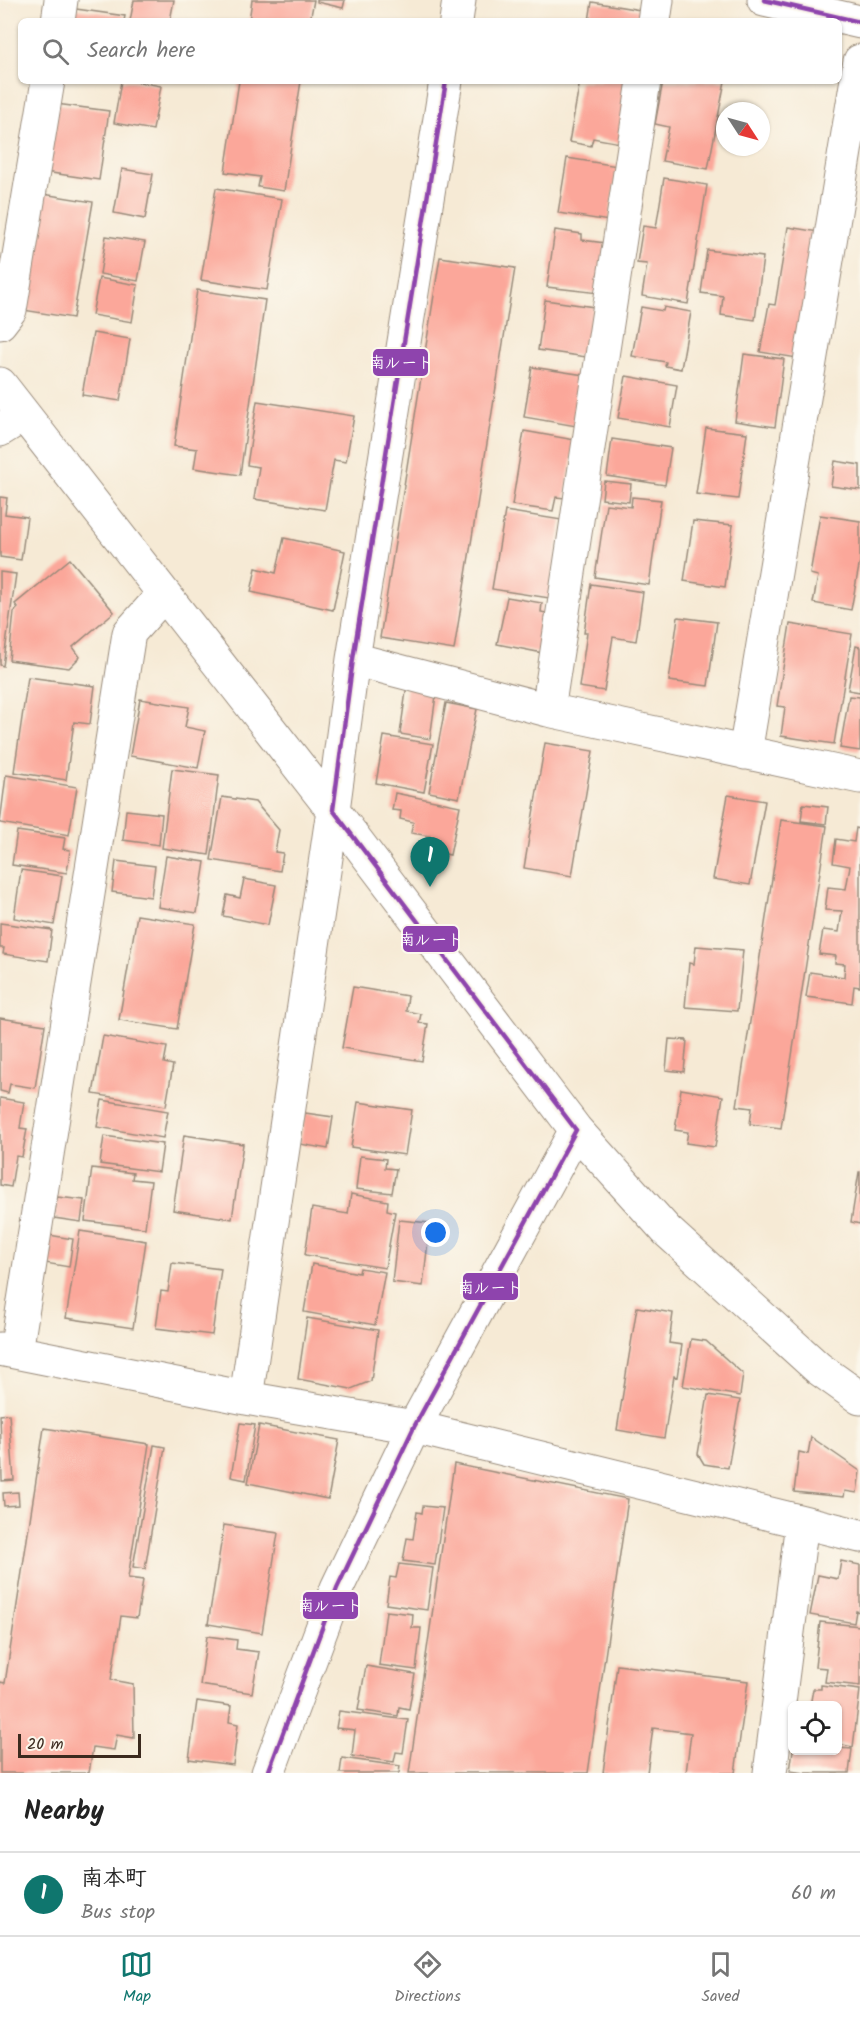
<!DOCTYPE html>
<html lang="en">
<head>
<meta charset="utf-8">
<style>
  :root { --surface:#fff; --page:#f6f6f6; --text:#222; --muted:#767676; --line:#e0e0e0; --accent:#0f766e }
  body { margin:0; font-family:Kalam,"Klee One",sans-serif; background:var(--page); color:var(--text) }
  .controls { position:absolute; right:18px; bottom:18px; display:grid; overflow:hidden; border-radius:9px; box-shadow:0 2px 4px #0004 }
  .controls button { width:54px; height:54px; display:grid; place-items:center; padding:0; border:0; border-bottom:2px solid var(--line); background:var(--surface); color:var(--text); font:30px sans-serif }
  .compass { position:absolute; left:716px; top:102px; width:54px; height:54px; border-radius:50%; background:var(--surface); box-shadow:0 2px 4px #0004; rotate:126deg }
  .scale { position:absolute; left:18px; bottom:15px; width:123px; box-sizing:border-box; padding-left:6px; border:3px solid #3b2a1e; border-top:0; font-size:16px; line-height:21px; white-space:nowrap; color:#3b2a1e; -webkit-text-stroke:4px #fbf7ec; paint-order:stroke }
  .you { position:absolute; left:436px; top:1233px; width:21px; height:21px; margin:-15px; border:4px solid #fff; border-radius:50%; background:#1a73e8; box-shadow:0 0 0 9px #1a73e833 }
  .badge { display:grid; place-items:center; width:39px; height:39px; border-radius:50%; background:var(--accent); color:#fff; font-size:20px; font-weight:700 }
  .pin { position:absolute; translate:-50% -50px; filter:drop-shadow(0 2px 3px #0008) }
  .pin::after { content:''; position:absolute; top:32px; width:21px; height:18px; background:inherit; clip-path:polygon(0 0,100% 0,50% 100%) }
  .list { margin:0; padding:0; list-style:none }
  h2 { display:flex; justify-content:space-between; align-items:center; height:78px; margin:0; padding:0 24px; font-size:26px }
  h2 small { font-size:20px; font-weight:400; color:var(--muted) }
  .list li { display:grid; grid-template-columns:39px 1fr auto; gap:18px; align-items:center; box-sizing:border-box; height:84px; padding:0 24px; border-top:2px solid var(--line) }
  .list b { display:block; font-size:22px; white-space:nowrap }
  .list p { margin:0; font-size:20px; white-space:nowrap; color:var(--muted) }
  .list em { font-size:20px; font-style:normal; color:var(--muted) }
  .icon { flex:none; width:33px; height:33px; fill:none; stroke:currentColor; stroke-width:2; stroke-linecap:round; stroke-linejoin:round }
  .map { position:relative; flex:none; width:860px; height:1773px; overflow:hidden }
  .search { position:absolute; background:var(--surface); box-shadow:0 2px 4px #0004; left:18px; right:18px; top:18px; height:66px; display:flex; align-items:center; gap:15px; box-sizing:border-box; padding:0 21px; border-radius:9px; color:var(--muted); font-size:22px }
  .sheet { height:162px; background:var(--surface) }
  nav { display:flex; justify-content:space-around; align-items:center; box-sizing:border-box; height:84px; border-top:2px solid var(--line); background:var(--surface); font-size:16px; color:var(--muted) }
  nav a { display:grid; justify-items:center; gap:3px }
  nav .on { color:var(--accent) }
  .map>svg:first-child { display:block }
  .building { fill:#fba79a }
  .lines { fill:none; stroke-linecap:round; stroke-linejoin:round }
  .minor-casing { stroke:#988a7a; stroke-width:35 }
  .minor { stroke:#fff; stroke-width:33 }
  .bus-1-casing { stroke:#fbf7ec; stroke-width:9 }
  .bus-1 { stroke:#8e44ad; stroke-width:4.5 }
  .line-badge { stroke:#fbf7ec; stroke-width:2 }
  .badge-label { font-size:16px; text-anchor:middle; font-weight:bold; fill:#fff }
</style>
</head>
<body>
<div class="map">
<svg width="860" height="1773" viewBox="0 0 860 1773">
  <rect width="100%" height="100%" fill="#fbf7ec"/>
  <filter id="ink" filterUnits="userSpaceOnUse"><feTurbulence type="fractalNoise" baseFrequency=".0167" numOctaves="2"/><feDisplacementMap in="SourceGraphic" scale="12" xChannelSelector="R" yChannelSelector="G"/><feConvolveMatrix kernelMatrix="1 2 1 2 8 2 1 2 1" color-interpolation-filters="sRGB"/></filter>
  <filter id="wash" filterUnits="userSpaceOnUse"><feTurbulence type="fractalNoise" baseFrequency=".008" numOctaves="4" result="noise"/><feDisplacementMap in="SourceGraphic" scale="24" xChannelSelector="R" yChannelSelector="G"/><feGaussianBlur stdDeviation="1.35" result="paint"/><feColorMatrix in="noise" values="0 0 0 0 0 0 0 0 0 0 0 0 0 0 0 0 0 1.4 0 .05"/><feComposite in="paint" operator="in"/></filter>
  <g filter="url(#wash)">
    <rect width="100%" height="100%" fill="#f6ead5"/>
    <g id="blocks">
      <!-- building -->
      <path class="building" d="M 134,0 L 174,0 L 170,21 L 130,21 Z
        M 252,0 L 314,0 L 310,21 L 249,21 Z
        M 317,0 L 345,0 L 343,8 L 317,2 Z
        M 592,2 L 640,10 L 639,21 L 589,21 Z
        M 76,9 L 125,16 L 124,21 L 74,21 Z
        M 121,81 L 134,81 L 161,86 L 153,130 L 114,123 Z
        M 239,81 L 301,81 L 284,191 L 258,187 L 260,177 L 225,172 Z
        M 580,81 L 632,81 L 620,143 L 593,138 L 591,146 L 569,142 Z
        M 663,81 L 725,81 L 708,169 L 662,161 L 669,127 L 655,124 Z
        M 56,104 L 109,111 L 99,180 L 45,172 Z
        M 567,158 L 618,166 L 609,221 L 558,213 Z
        M 122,169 L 153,174 L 145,219 L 114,213 Z
        M 664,178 L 707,185 L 688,304 L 642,296 L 647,264 L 637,263 L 643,226 L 656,228 Z
        M 216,188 L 282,199 L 267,290 L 201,280 Z
        M 43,194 L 93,202 L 73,318 L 23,310 Z
        M 788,227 L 819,232 L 797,358 L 760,352 L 769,304 L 775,305 Z
        M 555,230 L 582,234 L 582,240 L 605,243 L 599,293 L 547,287 Z
        M 106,236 L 145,242 L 138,281 L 100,274 Z
        M 707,250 L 763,257 L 755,320 L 721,315 L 723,296 L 701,293 Z
        M 440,257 L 515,268 L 454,650 L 380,638 Z
        M 99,278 L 138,285 L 132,322 L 92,315 Z
        M 197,290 L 265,300 L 240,475 L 194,468 L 197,449 L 174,446 Z
        M 545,300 L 594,307 L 586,357 L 538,350 Z
        M 641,307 L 663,311 L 664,307 L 691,312 L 681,369 L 665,366 L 666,362 L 632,356 Z
        M 93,333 L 130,339 L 120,401 L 82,395 Z
        M 744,354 L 784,359 L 775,427 L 735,421 Z
        M 532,367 L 584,375 L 576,426 L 524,417 Z
        M 626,376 L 677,385 L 670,427 L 618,418 Z
        M 257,401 L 354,416 L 346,462 L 334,460 L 325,510 L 254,499 L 259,467 L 247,465 Z
        M 706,428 L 747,433 L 738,499 L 696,494 Z
        M 524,431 L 575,440 L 565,498 L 556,497 L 553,511 L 512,505 Z
        M 612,439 L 671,448 L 665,485 L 607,476 Z
        M 835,461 L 860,465 L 860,490 L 831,486 Z
        M 604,481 L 631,484 L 629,502 L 602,499 Z
        M 0,497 L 7,498 L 5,514 L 27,517 L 21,560 L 0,557 Z
        M 632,497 L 661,500 L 649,585 L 595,577 L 606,504 L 631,507 Z
        M 505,511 L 562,520 L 549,598 L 492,589 Z
        M 820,515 L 860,521 L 860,561 L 851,610 L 813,603 L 818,576 L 810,574 Z
        M 693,521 L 733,525 L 725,587 L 684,581 Z
        M 284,538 L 345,551 L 333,610 L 251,592 L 256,568 L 276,573 Z
        M 70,559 L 114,612 L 73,647 L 80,657 L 69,668 L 9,660 L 14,612 L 18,608 L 15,604 Z
        M 0,572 L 16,574 L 3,666 L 0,665 Z
        M 591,584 L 643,592 L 636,641 L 613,637 L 604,691 L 579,687 L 587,633 L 584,633 Z
        M 507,597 L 542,603 L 541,612 L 551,614 L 543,653 L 497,644 Z
        M 678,617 L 717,622 L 708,686 L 669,681 Z
        M 790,624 L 852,634 L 834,744 L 781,736 L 785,707 L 777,706 Z
        M 856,646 L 860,647 L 860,692 L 848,690 Z
        M 28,677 L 95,686 L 90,724 L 74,722 L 66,780 L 14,772 Z
        M 407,684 L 437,688 L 430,739 L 400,734 Z
        M 849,696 L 860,697 L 860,751 L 840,748 Z
        M 140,699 L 189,707 L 185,727 L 205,731 L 198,768 L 130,756 Z
        M 446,703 L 477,709 L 459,798 L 429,792 Z
        M 384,736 L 433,744 L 424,792 L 376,783 Z
        M 545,743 L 593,751 L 572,876 L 524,868 Z
        M 172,769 L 219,775 L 209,855 L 162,848 Z
        M 6,775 L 77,787 L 69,835 L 0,823 Z
        M 395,793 L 460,806 L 450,855 L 426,850 L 430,836 L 411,833 L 413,822 L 400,819 L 401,811 L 392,810 Z
        M 728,795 L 765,801 L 750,885 L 713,879 Z
        M 222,797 L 255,802 L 279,830 L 275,852 L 283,853 L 280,871 L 211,860 Z
        M 803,804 L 828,807 L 826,824 L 801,821 Z
        M 126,810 L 162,814 L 159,845 L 123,840 Z
        M 781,820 L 827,826 L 781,1128 L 750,1124 L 752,1108 L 737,1106 Z
        M 856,828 L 860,829 L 860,987 L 854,986 L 852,1003 L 806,997 L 810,972 L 844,977 L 845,964 L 835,963 L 836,956 L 819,954 L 823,930 L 839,932 L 842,911 L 825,910 L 828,887 L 846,889 L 850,866 L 833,863 L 836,839 L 854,842 Z
        M 17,831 L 65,838 L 63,849 L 70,850 L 67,873 L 12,865 Z
        M 166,856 L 205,862 L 197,913 L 158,907 Z
        M 116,861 L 155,866 L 151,897 L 112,892 Z
        M 21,870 L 62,876 L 54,925 L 14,918 Z
        M 244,879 L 276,885 L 268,925 L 223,916 L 227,895 L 240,898 Z
        M 137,915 L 195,924 L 177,1029 L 119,1020 Z
        M 0,923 L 52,930 L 48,961 L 3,954 L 4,948 L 0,948 Z
        M 696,946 L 743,950 L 737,1011 L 685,1007 L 689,963 L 694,964 Z
        M 353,987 L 408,996 L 406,1011 L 421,1014 L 419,1023 L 428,1024 L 422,1061 L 342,1048 Z
        M 0,1018 L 45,1025 L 35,1088 L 10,1084 L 8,1093 L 0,1091 Z
        M 103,1036 L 167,1047 L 164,1063 L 173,1065 L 166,1106 L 93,1094 Z
        M 669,1039 L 687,1040 L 684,1072 L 666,1070 Z
        M 681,1089 L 723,1096 L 715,1147 L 686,1143 L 688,1132 L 675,1130 Z
        M 0,1098 L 24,1102 L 20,1128 L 27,1129 L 22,1157 L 16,1156 L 11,1187 L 0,1185 Z
        M 102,1100 L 168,1111 L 163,1138 L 97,1127 Z
        M 358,1102 L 412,1110 L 405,1155 L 351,1147 Z
        M 305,1113 L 333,1117 L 328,1149 L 300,1144 Z
        M 184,1135 L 243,1144 L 232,1219 L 173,1210 Z
        M 104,1136 L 163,1144 L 159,1172 L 100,1164 Z
        M 360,1156 L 386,1159 L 385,1168 L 396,1169 L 392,1193 L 356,1189 Z
        M 92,1168 L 133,1173 L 132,1179 L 151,1181 L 145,1228 L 85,1221 Z
        M 859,1172 L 860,1172 L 860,1224 L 851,1222 Z
        M 351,1194 L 388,1201 L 387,1210 L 395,1212 L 385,1268 L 305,1255 L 312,1208 L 348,1214 Z
        M 57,1197 L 84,1200 L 81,1222 L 54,1218 Z
        M 399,1220 L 430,1223 L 423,1286 L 392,1282 Z
        M 80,1231 L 146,1241 L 133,1328 L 66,1318 Z
        M 49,1235 L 73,1239 L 69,1267 L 45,1263 Z
        M 172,1263 L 221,1269 L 212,1335 L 156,1328 L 161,1291 L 168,1292 Z
        M 312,1264 L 359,1273 L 360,1268 L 385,1272 L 375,1325 L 304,1312 Z
        M 637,1307 L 673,1313 L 669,1343 L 682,1345 L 677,1377 L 674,1376 L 664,1438 L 617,1430 Z
        M 307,1318 L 378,1330 L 371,1381 L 351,1389 L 298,1379 Z
        M 691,1339 L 706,1341 L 743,1374 L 740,1396 L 683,1386 Z
        M 708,1395 L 740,1400 L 728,1468 L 704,1464 L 698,1454 Z
        M 9,1414 L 14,1480 L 2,1481 L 0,1415 Z
        M 240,1423 L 255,1425 L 246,1480 L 231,1477 Z
        M 259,1425 L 339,1440 L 328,1499 L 248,1483 Z
        M 44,1428 L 149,1444 L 128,1578 L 143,1580 L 137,1618 L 121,1616 L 111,1680 L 133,1684 L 134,1738 L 117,1735 L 114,1750 L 93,1747 L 89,1773 L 0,1773 L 0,1682 L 5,1683 Z
        M 811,1437 L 860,1471 L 857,1493 L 845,1491 L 844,1497 L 794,1492 L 799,1452 L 808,1454 Z
        M 154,1445 L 165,1447 L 145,1569 L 133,1567 Z
        M 454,1464 L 628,1499 L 588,1773 L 409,1773 Z
        M 18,1492 L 19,1505 L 4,1506 L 3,1493 Z
        M 423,1506 L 443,1508 L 435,1565 L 403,1561 L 407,1538 L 413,1539 L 417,1512 L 422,1513 Z
        M 224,1525 L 278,1533 L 262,1633 L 208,1624 Z
        M 841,1561 L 860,1565 L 860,1612 L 856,1611 L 854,1623 L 810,1615 L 818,1575 L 838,1579 Z
        M 399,1564 L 433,1568 L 427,1610 L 386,1604 L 390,1577 L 396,1578 Z
        M 386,1611 L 413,1614 L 412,1628 L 421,1628 L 416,1670 L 379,1665 Z
        M 820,1622 L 860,1626 L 860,1686 L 825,1682 L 827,1668 L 815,1667 Z
        M 207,1636 L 237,1640 L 236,1649 L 259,1652 L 252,1693 L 200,1685 Z
        M 617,1665 L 748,1681 L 735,1773 L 686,1773 L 691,1733 L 653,1728 L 647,1773 L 603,1773 Z
        M 366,1666 L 415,1674 L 409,1709 L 399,1707 L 398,1716 L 358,1710 Z
        M 821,1685 L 860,1690 L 853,1747 L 838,1744 L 838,1706 L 810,1706 L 813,1689 L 821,1689 Z
        M 197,1701 L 231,1706 L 229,1722 L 238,1724 L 233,1765 L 189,1759 Z
        M 339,1711 L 408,1720 L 403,1753 L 396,1752 L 394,1762 L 352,1756 L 355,1730 L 336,1728 Z
        M 838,1748 L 852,1749 L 849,1773 L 805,1773 L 790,1771 L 793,1750 L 838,1750 Z
        M 342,1758 L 400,1766 L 399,1773 L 340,1773 Z"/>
    </g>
  </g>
  <g filter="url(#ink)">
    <use href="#blocks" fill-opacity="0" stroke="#988a7a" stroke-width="1.5"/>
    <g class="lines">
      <defs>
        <path id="minor" d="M 764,0 L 860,22
          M 58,21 L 61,0
          M 456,21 L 459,0
          M 654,21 L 657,0
          M 0,323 L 10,310 L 48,81
          M 0,384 L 333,810 L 576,1130 L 667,1231 L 818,1368 L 860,1398
          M 0,430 L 24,415
          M 353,659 L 548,710 L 860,777
          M 548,710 L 644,81
          M 745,753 L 860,61
          M 0,1349 L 246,1398 L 414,1427 L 860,1536
          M 16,1352 L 129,633 L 164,594
          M 246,1398 L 333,810 L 353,659 L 446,81
          M 268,1773 L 337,1588 L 414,1427 L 576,1130
          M 770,1773 L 802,1522"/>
      </defs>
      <!-- minor casing -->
      <use href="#minor" class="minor-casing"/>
      <!-- minor -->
      <use href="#minor" class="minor"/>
      <defs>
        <path id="bus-1" d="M 764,0 L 860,22
          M 446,81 L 353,659 L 333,810 L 576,1130
          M 268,1773 L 337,1588 L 414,1427 L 576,1130"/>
      </defs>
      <!-- bus-1 casing -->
      <use href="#bus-1" class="bus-1-casing"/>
      <!-- bus-1 -->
      <use href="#bus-1" class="bus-1"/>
    </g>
  </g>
  <g class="line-badge">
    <rect x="372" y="348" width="57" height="29" rx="6" fill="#8e44ad"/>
    <rect x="402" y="925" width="57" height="28" rx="6" fill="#8e44ad"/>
    <rect x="462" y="1272" width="57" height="29" rx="6" fill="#8e44ad"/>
    <rect x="302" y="1591" width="57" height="29" rx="6" fill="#8e44ad"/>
  </g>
  <g class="badge-label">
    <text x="401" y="368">南ルート</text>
    <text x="431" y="945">南ルート</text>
    <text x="490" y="1293">南ルート</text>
    <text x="330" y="1611">南ルート</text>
  </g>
</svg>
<div class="controls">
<button><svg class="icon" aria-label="locate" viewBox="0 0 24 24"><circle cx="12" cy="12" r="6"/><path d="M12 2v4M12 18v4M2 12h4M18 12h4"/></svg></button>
</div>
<svg class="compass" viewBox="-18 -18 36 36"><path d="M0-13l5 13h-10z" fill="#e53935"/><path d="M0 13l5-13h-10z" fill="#767676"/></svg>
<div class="scale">20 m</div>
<div class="you"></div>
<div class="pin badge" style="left:430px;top:887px">1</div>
<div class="search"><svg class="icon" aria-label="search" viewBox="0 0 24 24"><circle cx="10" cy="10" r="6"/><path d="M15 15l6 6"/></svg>Search here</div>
</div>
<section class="sheet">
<h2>Nearby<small></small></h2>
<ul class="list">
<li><span class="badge">1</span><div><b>南本町</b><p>Bus stop</p></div><em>60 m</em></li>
</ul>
</section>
<nav>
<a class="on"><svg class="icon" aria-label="map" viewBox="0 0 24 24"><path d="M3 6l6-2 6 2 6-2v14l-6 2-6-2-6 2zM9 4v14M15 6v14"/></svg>Map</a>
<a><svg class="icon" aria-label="directions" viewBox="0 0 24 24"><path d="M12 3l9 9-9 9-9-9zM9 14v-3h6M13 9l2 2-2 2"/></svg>Directions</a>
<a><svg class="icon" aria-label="saved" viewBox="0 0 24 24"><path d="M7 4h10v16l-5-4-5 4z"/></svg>Saved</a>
</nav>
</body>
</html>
